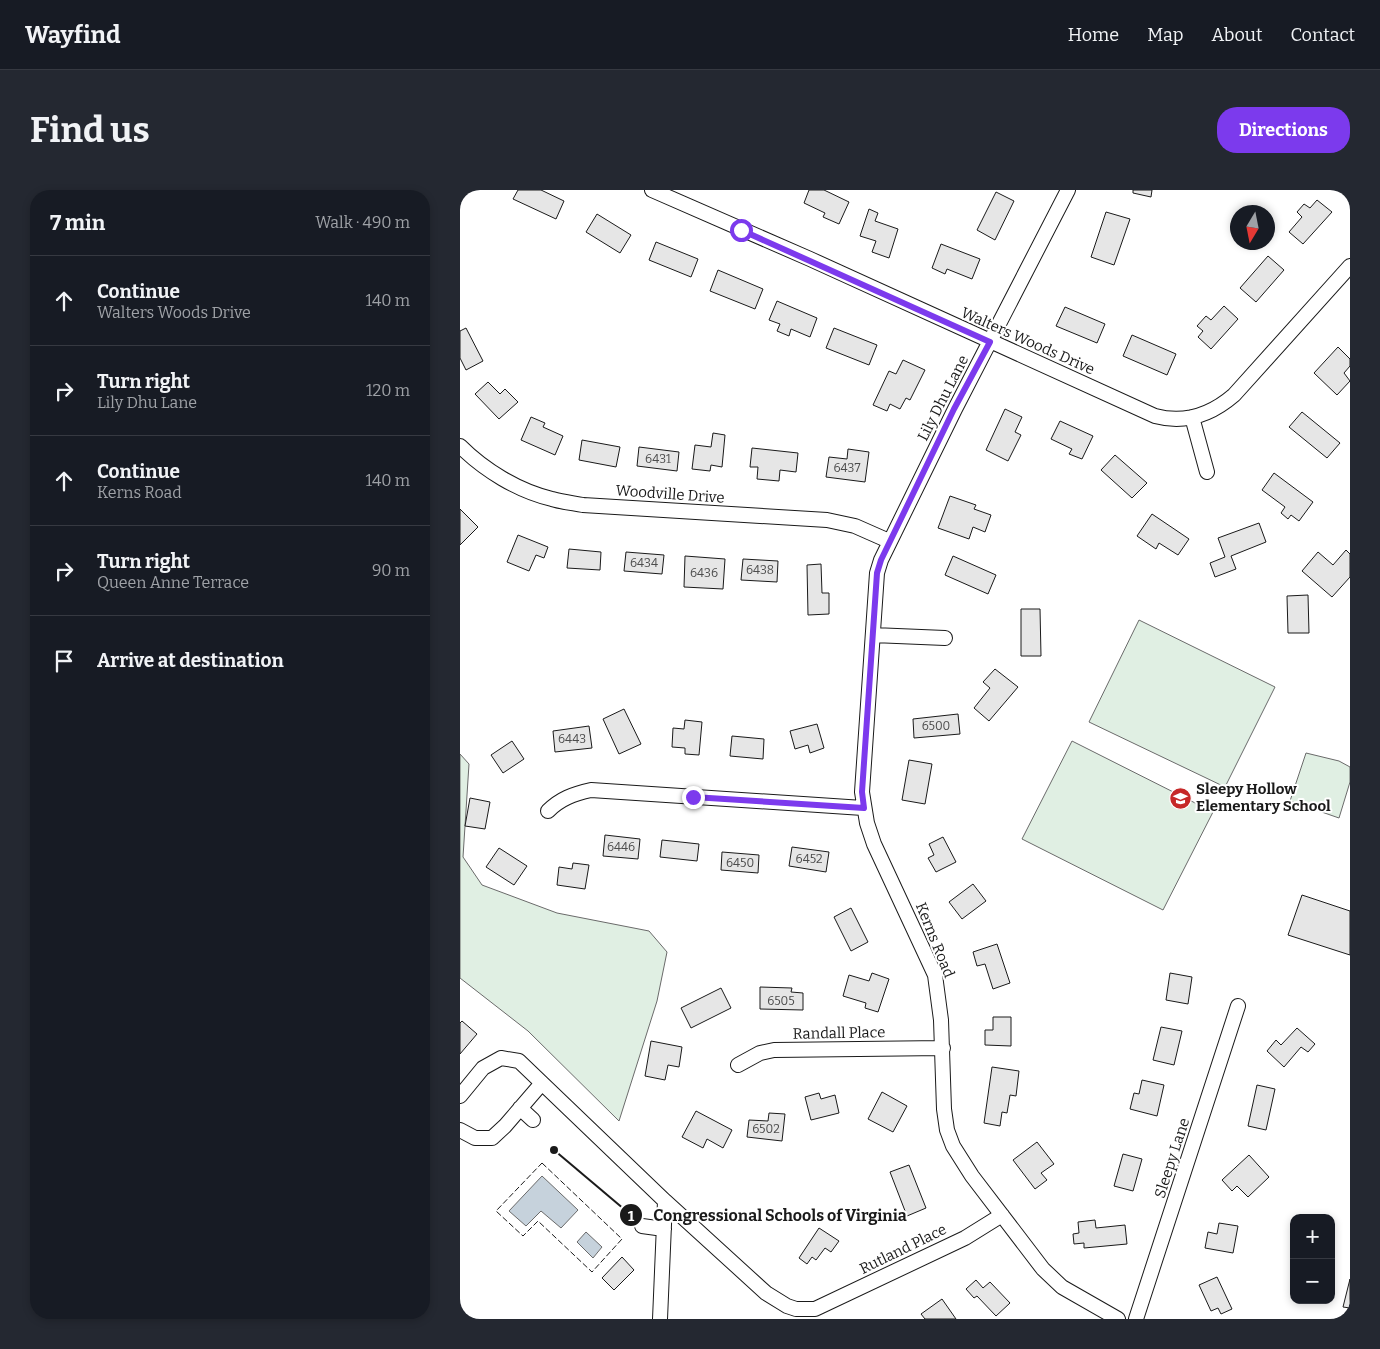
<!DOCTYPE html>
<html lang="en">
<head>
<meta charset="utf-8">
<style>
  :root { --surface:#171b24; --page:#242831; --text:#f1f3f6; --muted:#9ea1a6; --line:#363941; --accent:#7c3aed }
  body { margin:0; font-family:Bitter,serif; background:var(--page); color:var(--text) }
  .controls { position:absolute; right:15px; bottom:15px; display:grid; overflow:hidden; border-radius:10px; box-shadow:0 2px 8px #0003 }
  .controls button { width:45px; height:45px; display:grid; place-items:center; padding:0; border:0; border-bottom:1px solid var(--line); background:var(--surface); color:var(--text); font:25px sans-serif }
  .compass { position:absolute; left:770px; top:15px; width:45px; height:45px; border-radius:50%; background:var(--surface); box-shadow:0 2px 8px #0003; rotate:190deg }
  .stop { position:absolute; width:15px; height:15px; margin:-11px; border:4px solid #7c3aed; border-radius:50%; background:#fff }
  .stop.end { background:#7c3aed; border-color:#fff; box-shadow:0 1px 5px #0008 }
  .list { margin:0; padding:0; list-style:none }
  h2 { display:flex; justify-content:space-between; align-items:center; height:65px; margin:0; padding:0 20px; font-size:21px }
  h2 small { font-size:16px; font-weight:400; color:var(--muted) }
  .list li { display:grid; grid-template-columns:32px 1fr auto; gap:15px; align-items:center; box-sizing:border-box; height:90px; padding:0 20px; border-top:1px solid var(--line) }
  .list b { display:block; font-size:19px; white-space:nowrap }
  .list p { margin:0; font-size:16px; white-space:nowrap; color:var(--muted) }
  .list em { font-size:16px; font-style:normal; color:var(--muted) }
  .icon { flex:none; width:28px; height:28px; fill:none; stroke:currentColor; stroke-width:2; stroke-linecap:round; stroke-linejoin:round }
  .map { position:relative; flex:none; width:890px; height:1129px; overflow:hidden; border-radius:20px }
  header { display:flex; align-items:center; gap:30px; box-sizing:border-box; height:70px; padding:0 25px; background:var(--surface); border-bottom:1px solid var(--line) }
  header strong { font-size:24px }
  nav { display:flex; gap:28px; margin-inline-start:auto; font-size:18px }
  .intro { display:flex; align-items:center; justify-content:space-between; box-sizing:border-box; height:120px; padding:0 30px }
  h1 { margin:0; font-size:35px }
  .button { padding:12px 22px; border-radius:20px; background:var(--accent); color:#fff; font-size:18px; font-weight:700 }
  main { display:flex; gap:30px; padding:0 30px }
  aside { flex:1; background:var(--surface); border-radius:20px; box-shadow:0 2px 8px #0003 }
  .map>svg:first-child { display:block }
  .green { fill:#e0efe3; stroke:#6a6a6a }
  .water { fill:#c6d2dc; stroke:#6a6a6a }
  .building { fill:#e6e6e6; stroke:#1a1a1a }
  .lines { fill:none; stroke-linecap:round; stroke-linejoin:round }
  .minor-casing { stroke:#1a1a1a; stroke-width:16 }
  .minor { stroke:#fff; stroke-width:14 }
  .fence { stroke:#1a1a1a; stroke-width:1; stroke-dasharray:6 2.5; stroke-linecap:butt }
  .route { stroke:#7c3aed; stroke-width:6 }
  .labels { text-anchor:middle; stroke-width:4; stroke-linejoin:round; paint-order:stroke }
  .number-label { font-size:12px; fill:#4d4d4d }
  .street-label { font-size:15px; fill:#1a1a1a; stroke:#fff }
  .poi-label { font-size:15px; font-weight:bold; fill:#1a1a1a; stroke:#fff; text-anchor:start }
  .leader { fill:none; stroke:#1a1a1a; stroke-width:2 }
  .callout-dot { fill:#1a1a1a; stroke:#fff; stroke-width:2 }
  .mark-label { font-size:15px; text-anchor:middle; font-weight:bold; fill:#fff }
  .callout-label { font-size:16px; text-anchor:middle; font-weight:bold; fill:#1a1a1a; stroke:#fff; stroke-width:4; stroke-linejoin:round; paint-order:stroke }
</style>
</head>
<body>
<header>
<strong>Wayfind</strong>
<nav><a>Home</a><a>Map</a><a>About</a><a>Contact</a></nav>
</header>
<div class="intro"><h1>Find us</h1><a class="button">Directions</a></div>
<main>
<aside>
<h2>7 min<small>Walk · 490 m</small></h2>
<ul class="list">
<li><svg class="icon" aria-label="ahead" viewBox="0 0 24 24"><path d="M12 20V5M6 11l6-6 6 6"/></svg><div><b>Continue</b><p>Walters Woods Drive</p></div><em>140 m</em></li>
<li><svg class="icon" aria-label="right" viewBox="0 0 24 24"><path d="M7 20v-9h11M14 6l5 5-5 5"/></svg><div><b>Turn right</b><p>Lily Dhu Lane</p></div><em>120 m</em></li>
<li><svg class="icon" aria-label="ahead" viewBox="0 0 24 24"><path d="M12 20V5M6 11l6-6 6 6"/></svg><div><b>Continue</b><p>Kerns Road</p></div><em>140 m</em></li>
<li><svg class="icon" aria-label="right" viewBox="0 0 24 24"><path d="M7 20v-9h11M14 6l5 5-5 5"/></svg><div><b>Turn right</b><p>Queen Anne Terrace</p></div><em>90 m</em></li>
<li><svg class="icon" aria-label="arrive" viewBox="0 0 24 24"><path d="M6 21V4h12l-3 4 3 4H6"/></svg><div><b>Arrive at destination</b></div></li>
</ul>
</aside>
<div class="map">
<svg width="890" height="1129" viewBox="0 0 890 1129">
  <rect width="100%" height="100%" fill="#fff"/>
  <!-- green -->
  <path class="green" d="M 679,430 L 815,497 L 765,597 L 629,532 Z
    M 612,551 L 753,622 L 703,720 L 562,649 Z
    M 846,563 L 879,571 L 890,577 L 890,592 L 879,628 L 830,611 Z
    M 0,564 L 9,574 L 3,667 L 22,695 L 97,723 L 189,741 L 207,762 L 197,811 L 159,931 L 68,841 L 0,788 Z"/>
  <!-- water -->
  <path class="water" d="M 82,986 L 118,1020 L 101,1038 L 81,1021 L 66,1036 L 49,1021 Z
    M 126,1042 L 142,1057 L 133,1068 L 117,1052 Z"/>
  <!-- building -->
  <path class="building" d="M 58,0 L 81,0 L 104,11 L 96,29 L 53,9 Z
    M 349,0 L 364,0 L 389,12 L 379,34 L 363,27 L 365,23 L 344,13 Z
    M 673,0 L 692,0 L 691,7 L 673,3 Z
    M 536,2 L 554,11 L 535,50 L 517,40 Z
    M 857,10 L 872,22 L 843,54 L 829,42 L 842,27 L 837,22 L 844,14 L 850,18 Z
    M 409,19 L 418,23 L 415,31 L 438,39 L 429,68 L 412,62 L 416,51 L 400,46 Z
    M 646,22 L 670,29 L 654,75 L 631,67 Z
    M 137,24 L 171,45 L 160,63 L 126,42 Z
    M 196,52 L 238,69 L 231,87 L 189,70 Z
    M 481,54 L 520,69 L 512,89 L 487,79 L 485,84 L 472,78 Z
    M 808,66 L 824,80 L 796,112 L 780,98 Z
    M 258,80 L 303,99 L 295,119 L 250,101 Z
    M 317,111 L 357,128 L 350,147 L 331,139 L 329,146 L 317,141 L 320,134 L 309,130 Z
    M 764,116 L 778,129 L 751,159 L 738,147 L 743,141 L 737,136 L 746,126 L 751,130 Z
    M 605,117 L 645,134 L 637,153 L 596,136 Z
    M 6,138 L 23,171 L 6,180 L 0,168 L 0,141 Z
    M 374,138 L 417,155 L 409,175 L 366,158 Z
    M 672,145 L 716,164 L 707,185 L 663,166 Z
    M 878,157 L 890,169 L 890,176 L 884,183 L 890,191 L 877,205 L 854,183 Z
    M 443,170 L 465,180 L 450,210 L 446,208 L 440,219 L 430,214 L 427,221 L 413,215 L 429,181 L 436,184 Z
    M 28,192 L 40,204 L 45,199 L 58,212 L 39,229 L 15,204 Z
    M 545,219 L 562,227 L 555,242 L 561,245 L 548,271 L 526,260 Z
    M 842,222 L 880,253 L 867,268 L 829,237 Z
    M 71,227 L 85,233 L 83,237 L 103,246 L 95,265 L 61,250 Z
    M 600,231 L 633,246 L 622,269 L 609,264 L 612,259 L 591,249 Z
    M 253,243 L 265,245 L 262,277 L 251,275 L 250,281 L 232,279 L 235,255 L 251,257 Z
    M 122,250 L 160,257 L 156,277 L 119,270 Z
    M 179,257 L 219,262 L 217,281 L 177,276 Z
    M 292,258 L 338,263 L 336,282 L 320,280 L 319,291 L 297,289 L 298,277 L 290,277 Z
    M 388,259 L 409,262 L 405,292 L 366,287 L 369,267 L 387,269 Z
    M 655,265 L 687,293 L 672,308 L 641,280 Z
    M 814,283 L 853,312 L 839,331 L 831,325 L 828,329 L 821,323 L 825,317 L 802,300 Z
    M 490,306 L 516,315 L 514,319 L 531,325 L 525,342 L 513,337 L 509,349 L 478,338 Z
    M 0,319 L 18,337 L 0,355 Z
    M 692,324 L 729,349 L 718,365 L 699,353 L 696,359 L 677,346 Z
    M 799,333 L 806,352 L 771,366 L 776,379 L 755,387 L 750,373 L 765,367 L 758,348 Z
    M 58,345 L 88,357 L 84,368 L 76,365 L 69,381 L 47,372 Z
    M 109,359 L 141,362 L 140,380 L 107,378 Z
    M 886,360 L 890,364 L 890,387 L 872,407 L 842,381 L 858,362 L 873,375 Z
    M 166,362 L 204,365 L 202,384 L 164,381 Z
    M 225,366 L 265,369 L 263,399 L 224,397 Z
    M 493,366 L 536,385 L 528,404 L 485,385 Z
    M 283,369 L 318,371 L 317,392 L 281,390 Z
    M 361,374 L 362,403 L 369,403 L 369,424 L 348,425 L 347,375 Z
    M 848,405 L 849,443 L 828,443 L 827,406 Z
    M 561,419 L 580,419 L 581,466 L 561,466 Z
    M 535,479 L 558,497 L 529,531 L 514,518 L 530,498 L 523,492 Z
    M 164,519 L 181,554 L 159,564 L 143,529 Z
    M 498,524 L 500,544 L 454,548 L 453,529 Z
    M 225,530 L 242,532 L 239,565 L 225,564 L 225,558 L 212,557 L 213,538 L 224,539 Z
    M 357,534 L 364,558 L 350,563 L 348,555 L 335,559 L 330,541 Z
    M 129,536 L 132,558 L 95,562 L 93,541 Z
    M 272,546 L 304,549 L 303,569 L 270,566 Z
    M 52,551 L 64,569 L 43,583 L 31,565 Z
    M 449,570 L 472,574 L 465,614 L 442,610 Z
    M 10,608 L 30,612 L 25,639 L 5,636 Z
    M 145,645 L 180,649 L 178,669 L 143,666 Z
    M 483,647 L 496,672 L 476,682 L 468,668 L 474,665 L 469,654 Z
    M 202,650 L 239,654 L 237,671 L 200,667 Z
    M 332,657 L 369,662 L 366,682 L 329,676 Z
    M 39,658 L 67,676 L 54,695 L 26,677 Z
    M 262,662 L 299,665 L 298,683 L 261,680 Z
    M 113,673 L 129,675 L 125,699 L 97,695 L 99,677 L 112,679 Z
    M 513,694 L 526,711 L 502,729 L 489,712 Z
    M 842,705 L 890,721 L 890,765 L 828,745 Z
    M 391,718 L 408,752 L 391,761 L 374,727 Z
    M 537,754 L 550,793 L 533,799 L 525,774 L 517,776 L 513,762 Z
    M 412,783 L 429,789 L 418,822 L 405,818 L 406,813 L 383,806 L 389,785 L 409,791 Z
    M 710,783 L 732,787 L 728,814 L 706,810 Z
    M 300,797 L 332,798 L 331,802 L 343,803 L 343,820 L 300,819 Z
    M 261,798 L 271,818 L 231,838 L 221,818 Z
    M 533,827 L 551,827 L 551,856 L 525,855 L 525,840 L 533,840 Z
    M 2,831 L 17,844 L 0,864 L 0,833 Z
    M 701,837 L 722,841 L 714,875 L 693,870 Z
    M 837,838 L 855,854 L 848,862 L 841,857 L 824,877 L 807,861 L 816,850 L 821,855 Z
    M 191,851 L 222,857 L 219,877 L 208,875 L 205,890 L 185,886 Z
    M 532,877 L 559,881 L 556,906 L 550,905 L 547,923 L 542,922 L 540,936 L 524,933 Z
    M 682,890 L 704,895 L 697,926 L 670,919 L 674,903 L 679,904 Z
    M 797,895 L 815,899 L 806,940 L 788,936 Z
    M 422,902 L 447,916 L 433,942 L 408,929 Z
    M 359,903 L 361,909 L 375,905 L 379,923 L 351,930 L 345,907 Z
    M 236,921 L 272,940 L 263,958 L 247,949 L 243,958 L 222,947 Z
    M 309,923 L 325,924 L 322,951 L 287,947 L 289,930 L 308,931 Z
    M 577,952 L 594,974 L 581,983 L 587,990 L 575,999 L 553,970 Z
    M 663,964 L 682,969 L 673,1001 L 654,996 Z
    M 789,965 L 809,987 L 788,1007 L 777,996 L 772,1001 L 762,990 Z
    M 449,975 L 466,1018 L 447,1026 L 430,982 Z
    M 635,1030 L 636,1038 L 665,1035 L 667,1054 L 624,1058 L 624,1053 L 614,1054 L 613,1044 L 619,1043 L 618,1032 Z
    M 759,1033 L 778,1036 L 773,1063 L 745,1058 L 748,1042 L 757,1044 Z
    M 359,1038 L 379,1051 L 371,1062 L 365,1058 L 356,1070 L 352,1067 L 347,1074 L 339,1068 Z
    M 162,1067 L 174,1080 L 154,1100 L 142,1088 Z
    M 757,1087 L 772,1119 L 761,1124 L 758,1118 L 751,1121 L 739,1095 Z
    M 890,1089 L 890,1118 L 883,1117 Z
    M 516,1090 L 523,1098 L 530,1092 L 550,1113 L 536,1126 L 517,1106 L 514,1108 L 506,1099 Z
    M 482,1109 L 496,1129 L 465,1129 L 461,1124 Z"/>
  <g class="lines">
    <defs>
      <path id="minor" d="M 192,0 L 350,69 L 695,226 C 725,234 752,224 774,205 L 890,76
        M 608,0 L 495,219 L 421,370 L 417,383 L 402,602 L 407,633 L 414,654 L 475,785 L 481,830 L 484,919 L 487,940 L 493,956 L 512,986 L 583,1079 L 602,1097 L 658,1129
        M 732,227 L 747,282
        M 0,256 C 24,280 58,301 92,309 C 102,312 112,313 123,315 L 367,330 L 395,336 L 429,351
        M 413,445 L 485,448
        M 88,621 C 100,609 113,604 131,600 L 403,618
        M 278,875 L 300,863 L 314,860 L 483,858
        M 0,906 L 23,878 L 41,868 L 59,871 L 205,1011 L 200,1129
        M 60,918 L 73,930
        M 0,940 L 15,948 L 32,948 L 45,936 L 82,893
        M 205,1011 L 306,1103 L 327,1116 L 336,1119 L 355,1119 L 505,1048 L 542,1025
        M 182,1036 L 204,1039
        M 676,1129 L 778,816"/>
    </defs>
    <!-- minor casing -->
    <use href="#minor" class="minor-casing"/>
    <!-- minor -->
    <use href="#minor" class="minor"/>
    <!-- fence -->
    <path class="fence" d="M 82,973 L 162,1049 L 132,1082 L 78,1031 L 63,1046 L 36,1021 Z"/>
  </g>
  <g class="lines">
    <!-- route -->
    <path class="route" d="M 233,607 L 404,618 L 402,602 L 417,383 L 421,370 L 494,219 L 530,152 L 281,40"/>
  </g>
  <!-- icons -->
  <defs>
    <symbol id="school-disc" viewBox="-11 -11 22 22"><circle r="9.5" fill="#c62828" stroke="#fff"/><path d="M0-5L7-2L0 1L-7-2ZM-4 1L0 2.5L4 1V4Q0 6-4 4Z" fill="#fff"/></symbol>
  </defs>
  <g fill-rule="evenodd">
    <use href="#school-disc" x="708" y="596" width="25" height="25"/>
  </g>
  <g class="labels">
    <!-- number labels -->
    <g class="number-label">
      <text x="198" y="273">6431</text>
      <text x="387" y="282">6437</text>
      <text x="184" y="377">6434</text>
      <text x="300" y="384">6438</text>
      <text x="244" y="387">6436</text>
      <text x="476" y="540">6500</text>
      <text x="112" y="553">6443</text>
      <text x="161" y="661">6446</text>
      <text x="349" y="673">6452</text>
      <text x="280" y="677">6450</text>
      <text x="321" y="815">6505</text>
      <text x="306" y="943">6502</text>
    </g>
    <!-- street labels -->
    <g class="street-label">
      <text transform="translate(568 151) rotate(24)" y="5">Walters Woods Drive</text>
      <text transform="translate(483 208) rotate(-63)" y="5">Lily Dhu Lane</text>
      <text transform="translate(210 304) rotate(4)" y="5">Woodville Drive</text>
      <text transform="translate(475 750) rotate(68)" y="5">Kerns Road</text>
      <text transform="translate(379 843) rotate(-1)" y="5">Randall Place</text>
      <text transform="translate(712 968) rotate(-72)" y="5">Sleepy Lane</text>
      <text transform="translate(443 1059) rotate(-26)" y="5">Rutland Place</text>
    </g>
    <!-- poi labels -->
    <g class="poi-label">
      <text x="736" y="604">Sleepy Hollow<tspan x="736" dy="17">Elementary School</tspan></text>
    </g>
  </g>
  <!-- callouts -->
  <path class="leader" d="M94 960L171 1025"/>
  <g class="callout-dot">
    <circle cx="94" cy="960" r="5"/>
    <circle cx="171" cy="1025" r="12"/>
  </g>
  <g class="mark-label">
    <text x="171" y="1031">1</text>
  </g>
  <g class="callout-label">
    <text x="320" y="1031">Congressional Schools of Virginia</text>
  </g>
</svg>
<div class="controls">
<button>+</button>
<button>−</button>
</div>
<svg class="compass" viewBox="-18 -18 36 36"><path d="M0-13l5 13h-10z" fill="#e53935"/><path d="M0 13l5-13h-10z" fill="#9ea1a6"/></svg>
<div class="stop" style="left:281px;top:40px"></div>
<div class="stop end" style="left:233px;top:607px"></div>
</div>
</main>
</body>
</html>
